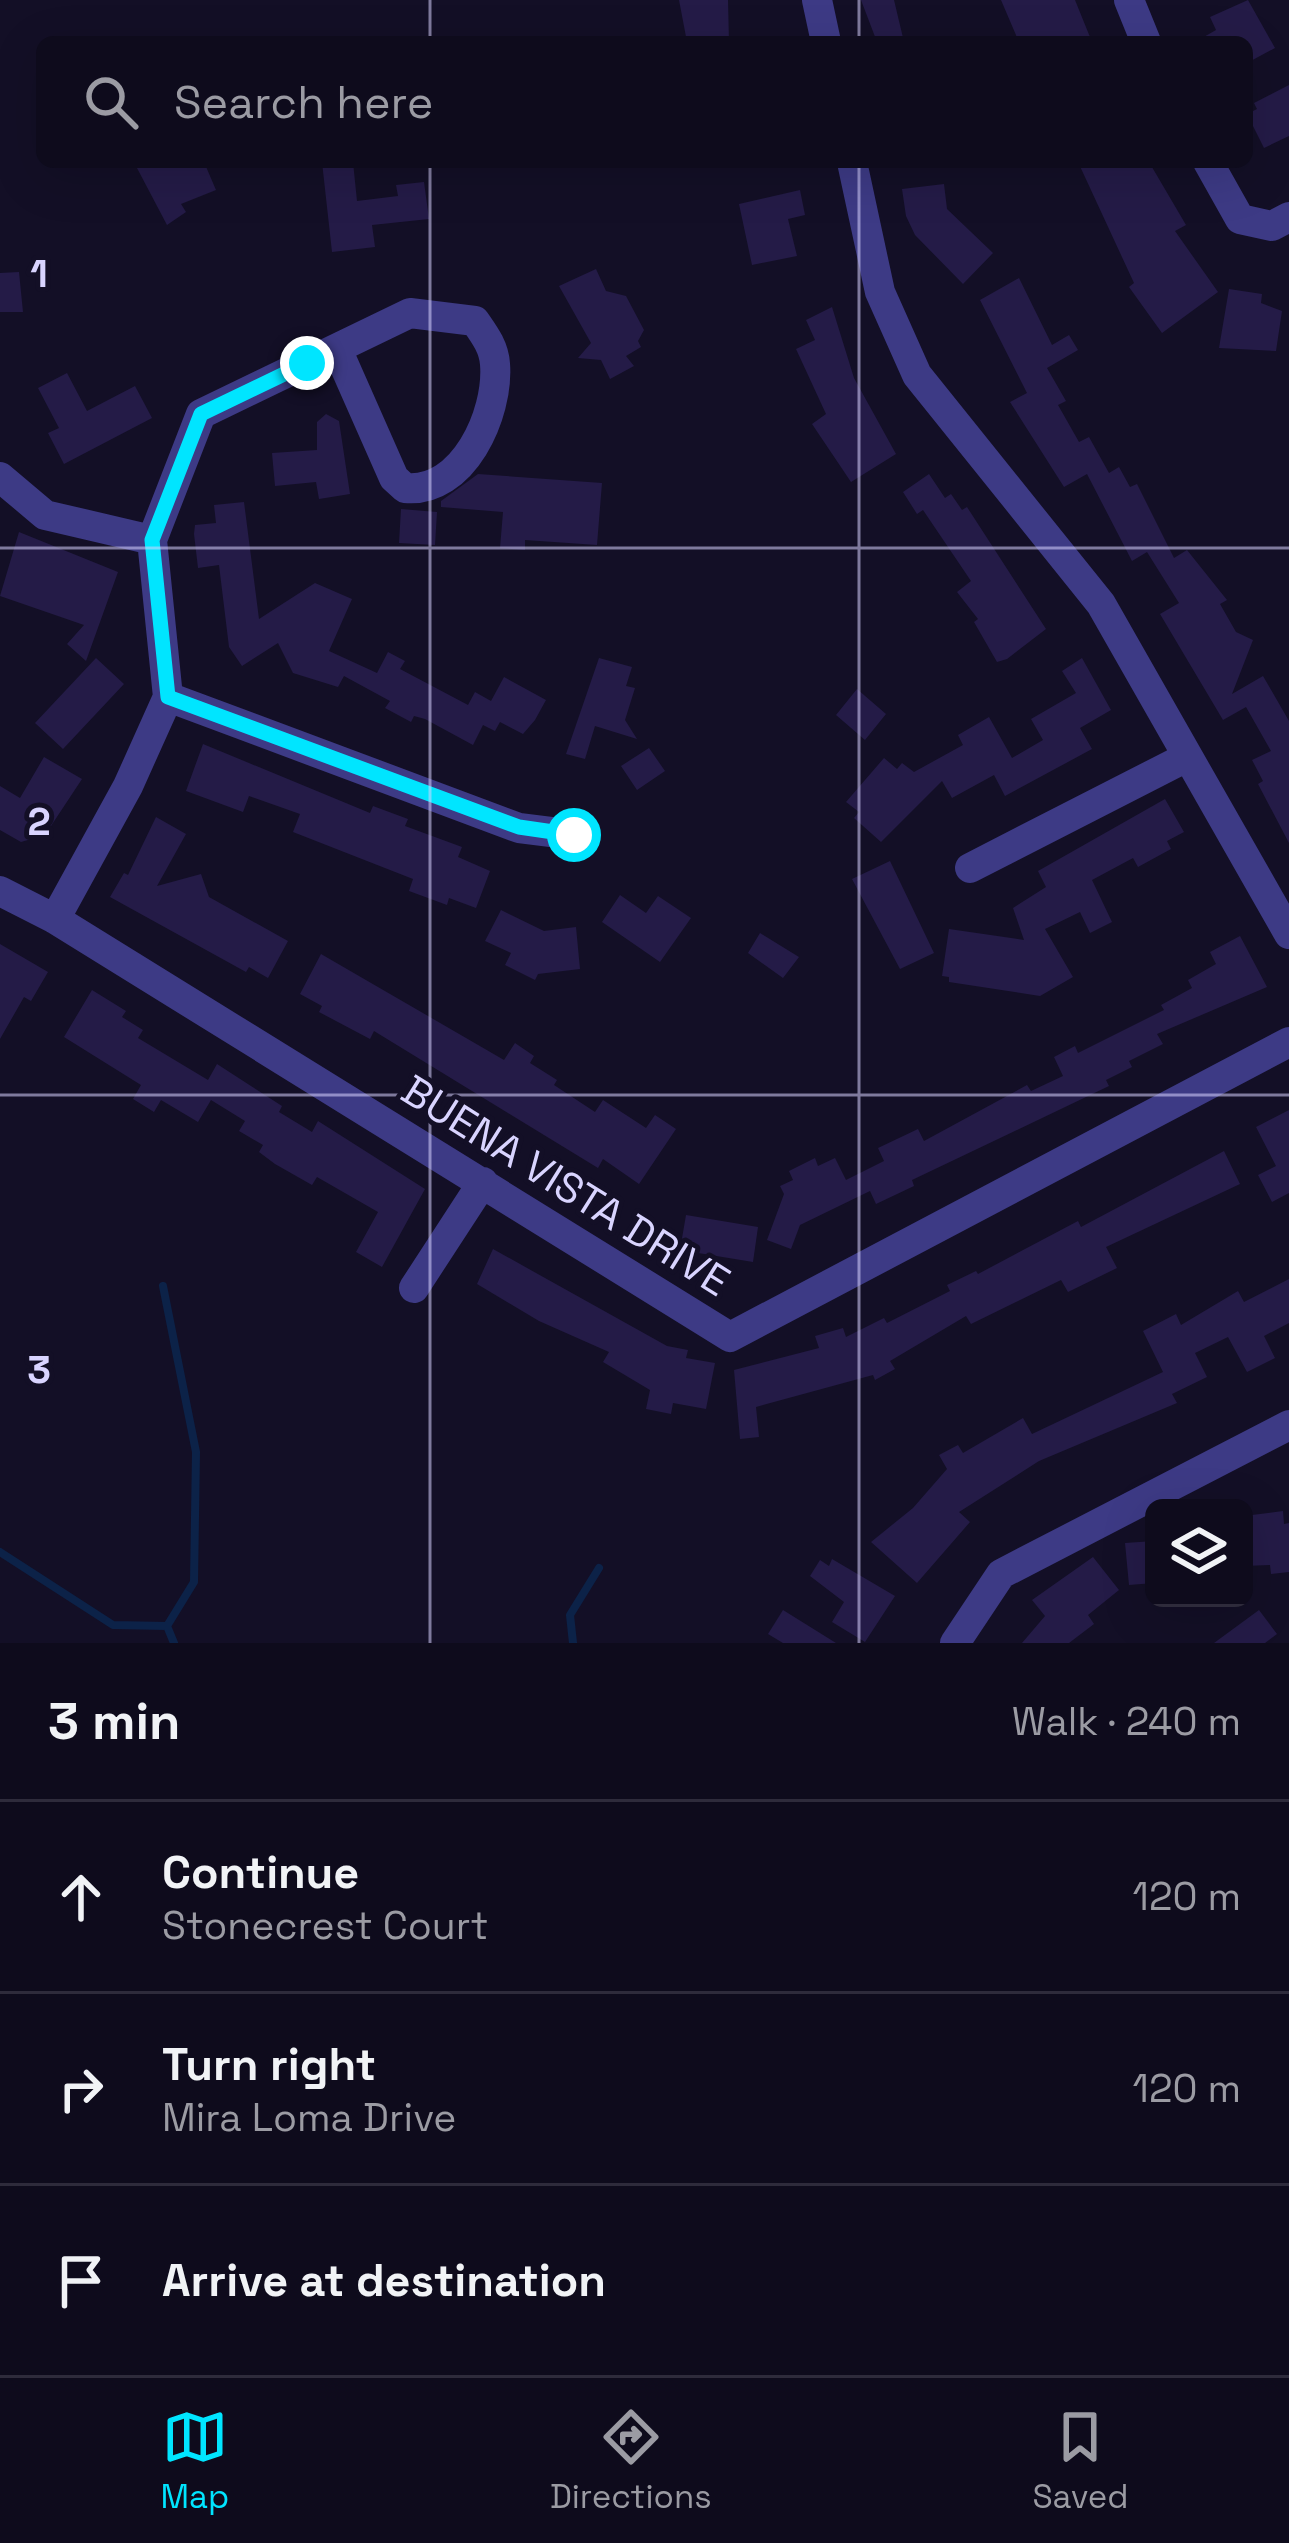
<!DOCTYPE html>
<html lang="en">
<head>
<meta charset="utf-8">
<style>
  :root { --surface:#0e0b1c; --page:#171425; --text:#f1f3f6; --muted:#9b9ba3; --line:#2e2b3b; --accent:#00e5ff }
  body { margin:0; font-family:"Space Grotesk",sans-serif; background:var(--page); color:var(--text) }
  .controls { position:absolute; right:36px; bottom:36px; display:grid; overflow:hidden; border-radius:18px; box-shadow:0 12px 48px #0002 }
  .controls button { width:108px; height:108px; display:grid; place-items:center; padding:0; border:0; border-bottom:3px solid var(--line); background:var(--surface); color:var(--text); font:60px sans-serif }
  .stop { position:absolute; width:36px; height:36px; margin:-27px; border:9px solid #00e5ff; border-radius:50%; background:#fff }
  .stop.end { background:#00e5ff; border-color:#fff; box-shadow:0 3px 12px #0008 }
  .list { margin:0; padding:0; list-style:none }
  h2 { display:flex; justify-content:space-between; align-items:center; height:156px; margin:0; padding:0 48px; font-size:51px }
  h2 small { font-size:39px; font-weight:400; color:var(--muted) }
  .list li { display:grid; grid-template-columns:78px 1fr auto; gap:36px; align-items:center; box-sizing:border-box; height:192px; padding:0 48px; border-top:3px solid var(--line) }
  .list b { display:block; font-size:45px; white-space:nowrap }
  .list p { margin:0; font-size:39px; white-space:nowrap; color:var(--muted) }
  .list em { font-size:39px; font-style:normal; color:var(--muted) }
  .icon { flex:none; width:66px; height:66px; fill:none; stroke:currentColor; stroke-width:2; stroke-linecap:round; stroke-linejoin:round }
  .map { position:relative; flex:none; width:1289px; height:1643px; overflow:hidden }
  .search { position:absolute; background:var(--surface); box-shadow:0 12px 48px #0002; left:36px; right:36px; top:36px; height:132px; display:flex; align-items:center; gap:30px; box-sizing:border-box; padding:0 42px; border-radius:18px; color:var(--muted); font-size:45px }
  .sheet { height:732px; background:var(--surface) }
  nav { display:flex; justify-content:space-around; align-items:center; box-sizing:border-box; height:168px; border-top:3px solid var(--line); background:var(--surface); font-size:33px; color:var(--muted) }
  nav a { display:grid; justify-items:center; gap:6px }
  nav .on { color:var(--accent) }
  .map>svg:first-child { display:block }
  .lines { fill:none; stroke-linecap:round; stroke-linejoin:round }
  .stream { stroke:#0c2248; stroke-width:8 }
  .building { fill:#241b47 }
  .minor { stroke:#3d3a85; stroke-width:30 }
  .route { stroke:#00e5ff; stroke-width:15 }
  .grid { fill:none; stroke:#d9d4ff; stroke-width:3; stroke-opacity:0.55 }
  .labels { text-anchor:middle; stroke-width:10; stroke-linejoin:round; paint-order:stroke }
  .street-label { font-size:42px; fill:#d9d4ff; stroke:#130f26 }
  .grid-label { font-size:39px; text-anchor:middle; font-weight:bold; fill:#d9d4ff; stroke:#130f26; stroke-width:10; stroke-linejoin:round; paint-order:stroke }
</style>
</head>
<body>
<div class="map">
<svg width="1289" height="1643" viewBox="0 0 1289 1643">
  <rect width="100%" height="100%" fill="#130f26"/>
  <g class="lines">
    <!-- stream -->
    <path class="stream" d="M 163,1286 L 196,1452 L 194,1582 L 167,1626
      M 0,1552 L 113,1625 L 167,1626 L 174,1643
      M 573,1643 L 570,1615 L 599,1568"/>
  </g>
  <!-- building -->
  <path class="building" d="M 679,0 L 728,0 L 729,42 L 687,42 Z
    M 861,0 L 894,0 L 904,42 L 877,42 Z
    M 1001,0 L 1075,0 L 1092,42 L 1019,42 Z
    M 1248,0 L 1275,48 L 1247,63 L 1247,42 L 1195,42 L 1216,30 L 1210,17 Z
    M 1289,85 L 1289,136 L 1264,148 L 1247,114 L 1257,109 L 1254,103 Z
    M 151,162 L 204,162 L 216,190 L 181,204 L 186,212 L 167,225 L 137,168 Z
    M 322,162 L 353,162 L 357,201 L 398,196 L 396,185 L 424,182 L 429,219 L 372,225 L 375,247 L 332,252 Z
    M 1078,162 L 1149,162 L 1186,225 L 1175,231 L 1218,292 L 1162,333 L 1129,287 L 1134,283 Z
    M 944,184 L 947,209 L 993,253 L 963,284 L 915,235 L 906,216 L 902,189 Z
    M 800,190 L 805,215 L 788,219 L 797,256 L 752,265 L 739,204 Z
    M 596,269 L 606,291 L 626,296 L 644,330 L 638,341 L 641,347 L 626,356 L 634,366 L 610,379 L 601,360 L 578,358 L 591,343 L 559,286 Z
    M 19,272 L 23,312 L 0,312 L 0,273 Z
    M 1019,278 L 1052,345 L 1069,335 L 1078,350 L 1047,368 L 1066,401 L 1058,405 L 1079,442 L 1089,437 L 1109,473 L 1119,467 L 1130,487 L 1137,484 L 1174,558 L 1187,550 L 1227,600 L 1220,604 L 1236,632 L 1253,640 L 1232,694 L 1263,676 L 1289,721 L 1289,843 L 1258,784 L 1263,781 L 1252,760 L 1271,751 L 1246,707 L 1223,720 L 1160,614 L 1179,603 L 1147,552 L 1132,561 L 1087,474 L 1064,487 L 1010,402 L 1027,393 L 980,300 Z
    M 1229,289 L 1262,294 L 1261,303 L 1282,311 L 1276,351 L 1219,348 Z
    M 832,307 L 854,378 L 896,454 L 851,482 L 812,424 L 826,414 L 796,349 L 815,340 L 806,320 Z
    M 67,373 L 87,411 L 135,386 L 152,418 L 64,464 L 48,433 L 59,428 L 38,388 Z
    M 326,414 L 339,421 L 350,494 L 319,499 L 316,482 L 275,486 L 272,453 L 317,450 L 317,422 Z
    M 478,474 L 602,483 L 597,545 L 525,540 L 525,550 L 500,548 L 503,512 L 441,507 L 441,501 Z
    M 929,474 L 945,498 L 951,494 L 962,510 L 967,507 L 1046,629 L 1007,659 L 997,662 L 974,622 L 978,619 L 957,592 L 971,581 L 923,510 L 917,514 L 903,492 Z
    M 244,502 L 259,619 L 315,583 L 352,599 L 329,651 L 377,673 L 388,652 L 405,661 L 400,669 L 468,705 L 475,692 L 491,701 L 504,677 L 546,700 L 535,720 L 523,734 L 500,722 L 495,731 L 483,725 L 473,745 L 425,719 L 414,716 L 411,722 L 385,708 L 390,701 L 344,676 L 338,687 L 293,673 L 278,643 L 242,666 L 229,647 L 219,565 L 198,568 L 194,534 L 195,525 L 216,523 L 214,505 Z
    M 401,509 L 437,512 L 435,545 L 399,543 Z
    M 19,532 L 118,572 L 86,661 L 67,644 L 84,625 L 0,596 Z
    M 96,658 L 124,684 L 63,749 L 35,723 Z
    M 599,658 L 632,667 L 626,686 L 635,688 L 625,720 L 637,739 L 595,726 L 585,759 L 566,754 Z
    M 1082,658 L 1111,710 L 1080,728 L 1092,749 L 1005,796 L 994,775 L 952,798 L 942,781 L 881,842 L 854,818 L 859,812 L 846,802 L 884,758 L 897,769 L 902,763 L 914,772 L 963,745 L 958,735 L 989,717 L 1012,758 L 1043,740 L 1031,719 L 1076,693 L 1062,671 Z
    M 857,689 L 886,714 L 865,740 L 836,715 Z
    M 203,744 L 370,813 L 373,806 L 408,819 L 405,826 L 462,847 L 458,857 L 490,871 L 476,908 L 449,898 L 447,905 L 409,891 L 413,879 L 293,832 L 300,814 L 249,796 L 243,812 L 186,791 Z
    M 649,748 L 665,771 L 637,790 L 621,766 Z
    M 44,757 L 82,779 L 45,835 L 21,842 L 0,830 L 0,786 L 20,798 Z
    M 1165,799 L 1184,832 L 1167,841 L 1171,849 L 1138,867 L 1133,858 L 1092,880 L 1112,922 L 1090,933 L 1080,912 L 1045,929 L 1073,977 L 1040,996 L 949,982 L 949,977 L 942,976 L 949,929 L 1024,940 L 1013,908 L 1046,887 L 1038,871 Z
    M 156,817 L 186,834 L 157,886 L 201,874 L 209,897 L 288,941 L 268,978 L 249,967 L 246,972 L 110,897 L 124,873 L 128,875 Z
    M 890,861 L 934,953 L 900,969 L 852,879 Z
    M 620,895 L 646,913 L 658,896 L 691,918 L 660,962 L 602,922 Z
    M 501,910 L 544,931 L 576,927 L 580,969 L 538,974 L 535,980 L 505,965 L 511,953 L 485,941 Z
    M 760,933 L 799,957 L 783,978 L 748,953 Z
    M 1240,936 L 1267,987 L 1157,1034 L 1163,1044 L 1129,1061 L 1132,1067 L 1106,1080 L 1109,1086 L 912,1180 L 914,1186 L 876,1204 L 870,1191 L 800,1225 L 791,1249 L 767,1240 L 784,1194 L 780,1186 L 793,1180 L 789,1171 L 815,1158 L 818,1166 L 835,1158 L 846,1180 L 884,1161 L 878,1148 L 918,1129 L 924,1141 L 1027,1085 L 1031,1091 L 1063,1076 L 1054,1057 L 1075,1046 L 1078,1053 L 1164,1010 L 1161,1005 L 1192,988 L 1188,980 L 1216,964 L 1210,952 Z
    M 0,944 L 48,972 L 31,1001 L 24,997 L 0,1039 Z
    M 321,954 L 504,1060 L 515,1043 L 534,1056 L 530,1063 L 557,1080 L 554,1085 L 595,1112 L 603,1100 L 646,1128 L 655,1115 L 676,1129 L 639,1184 L 603,1159 L 598,1168 L 374,1031 L 370,1039 L 319,1012 L 322,1006 L 300,994 Z
    M 92,990 L 126,1011 L 122,1017 L 143,1030 L 138,1038 L 208,1080 L 217,1064 L 282,1106 L 279,1112 L 312,1132 L 318,1121 L 425,1189 L 382,1267 L 356,1252 L 378,1212 L 317,1177 L 312,1185 L 275,1164 L 259,1152 L 263,1145 L 239,1131 L 245,1121 L 211,1100 L 198,1122 L 161,1100 L 154,1112 L 133,1099 L 141,1085 L 64,1037 Z
    M 1289,1110 L 1289,1193 L 1272,1202 L 1258,1175 L 1276,1166 L 1256,1127 Z
    M 1224,1151 L 1240,1184 L 1106,1247 L 1117,1268 L 1068,1292 L 1061,1280 L 971,1324 L 966,1316 L 890,1361 L 895,1369 L 875,1380 L 873,1375 L 756,1407 L 759,1437 L 740,1439 L 734,1370 L 819,1348 L 815,1336 L 843,1328 L 846,1337 L 884,1318 L 887,1323 L 950,1291 L 947,1285 L 976,1271 L 978,1274 L 1078,1221 L 1081,1227 Z
    M 686,1215 L 758,1227 L 753,1262 L 680,1250 Z
    M 493,1249 L 667,1346 L 688,1350 L 686,1358 L 715,1363 L 706,1409 L 673,1403 L 671,1414 L 646,1409 L 650,1390 L 603,1362 L 609,1352 L 539,1321 L 477,1284 Z
    M 1289,1279 L 1289,1323 L 1264,1336 L 1275,1358 L 1247,1372 L 1228,1337 L 1195,1353 L 1207,1377 L 1172,1394 L 1177,1403 L 1039,1461 L 959,1512 L 970,1522 L 917,1583 L 871,1542 L 913,1508 L 947,1469 L 939,1455 L 958,1445 L 963,1453 L 1023,1418 L 1032,1434 L 1163,1372 L 1143,1331 L 1176,1314 L 1181,1325 L 1238,1291 L 1244,1302 Z
    M 1283,1511 L 1284,1524 L 1289,1523 L 1289,1572 L 1271,1574 L 1270,1565 L 1244,1566 L 1244,1516 Z
    M 1154,1541 L 1154,1583 L 1129,1585 L 1125,1543 Z
    M 1093,1557 L 1119,1590 L 1088,1615 L 1094,1624 L 1069,1643 L 1022,1643 L 1045,1616 L 1032,1600 Z
    M 832,1559 L 895,1596 L 865,1642 L 832,1622 L 844,1602 L 810,1576 L 820,1560 L 829,1566 Z
    M 783,1610 L 836,1643 L 783,1643 L 768,1634 Z
    M 1259,1610 L 1277,1634 L 1265,1643 L 1214,1643 Z"/>
  <g class="lines">
    <!-- minor -->
    <path class="minor" d="M 817,0 L 826,42
      M 1129,0 L 1146,42
      M 852,162 L 880,292 L 917,375 L 1101,604 L 1289,934
      M 1208,162 L 1240,219 L 1272,226 L 1289,217
      M 0,477 L 45,515 L 152,540
      M 168,697 L 519,828 L 575,835
      M 970,868 L 1185,758
      M 0,891 L 55,919 L 730,1337 L 1289,1042
      M 55,919 L 128,786 L 168,697 L 152,540 L 201,414 L 410,313 L 475,321 C 484,334 494,347 495,364 C 499,414 463,494 405,488 L 394,478 L 337,349
      M 414,1288 L 483,1182
      M 955,1643 L 1001,1574 L 1289,1425"/>
  </g>
  <g class="lines">
    <!-- route -->
    <path class="route" d="M 307,363 L 201,414 L 152,540 L 168,697 L 519,827 L 574,835"/>
  </g>
  <!-- grid -->
  <path class="grid" d="M 430,0 L 430,42M 859,0 L 859,42M 430,162 L 430,1643M 859,162 L 859,1643M 0,548 L 1289,548M 0,1095 L 1289,1095"/>
  <g class="labels">
    <!-- street labels -->
    <g class="street-label">
      <text transform="translate(566 1185) rotate(32)" y="15">BUENA VISTA DRIVE</text>
    </g>
  </g>
  <g class="grid-label">
    <text x="39" y="287">1</text>
    <text x="39" y="835">2</text>
    <text x="39" y="1383">3</text>
  </g>
</svg>
<div class="controls">
<button><svg class="icon" aria-label="layers" viewBox="0 0 24 24"><path d="M12 4l9 5-9 5-9-5zM3 14l9 5 9-5"/></svg></button>
</div>
<div class="stop" style="left:574px;top:835px"></div>
<div class="stop end" style="left:307px;top:363px"></div>
<div class="search"><svg class="icon" aria-label="search" viewBox="0 0 24 24"><circle cx="10" cy="10" r="6"/><path d="M15 15l6 6"/></svg>Search here</div>
</div>
<section class="sheet">
<h2>3 min<small>Walk · 240 m</small></h2>
<ul class="list">
<li><svg class="icon" aria-label="ahead" viewBox="0 0 24 24"><path d="M12 20V5M6 11l6-6 6 6"/></svg><div><b>Continue</b><p>Stonecrest Court</p></div><em>120 m</em></li>
<li><svg class="icon" aria-label="right" viewBox="0 0 24 24"><path d="M7 20v-9h11M14 6l5 5-5 5"/></svg><div><b>Turn right</b><p>Mira Loma Drive</p></div><em>120 m</em></li>
<li><svg class="icon" aria-label="arrive" viewBox="0 0 24 24"><path d="M6 21V4h12l-3 4 3 4H6"/></svg><div><b>Arrive at destination</b></div></li>
</ul>
</section>
<nav>
<a class="on"><svg class="icon" aria-label="map" viewBox="0 0 24 24"><path d="M3 6l6-2 6 2 6-2v14l-6 2-6-2-6 2zM9 4v14M15 6v14"/></svg>Map</a>
<a><svg class="icon" aria-label="directions" viewBox="0 0 24 24"><path d="M12 3l9 9-9 9-9-9zM9 14v-3h6M13 9l2 2-2 2"/></svg>Directions</a>
<a><svg class="icon" aria-label="saved" viewBox="0 0 24 24"><path d="M7 4h10v16l-5-4-5 4z"/></svg>Saved</a>
</nav>
</body>
</html>
